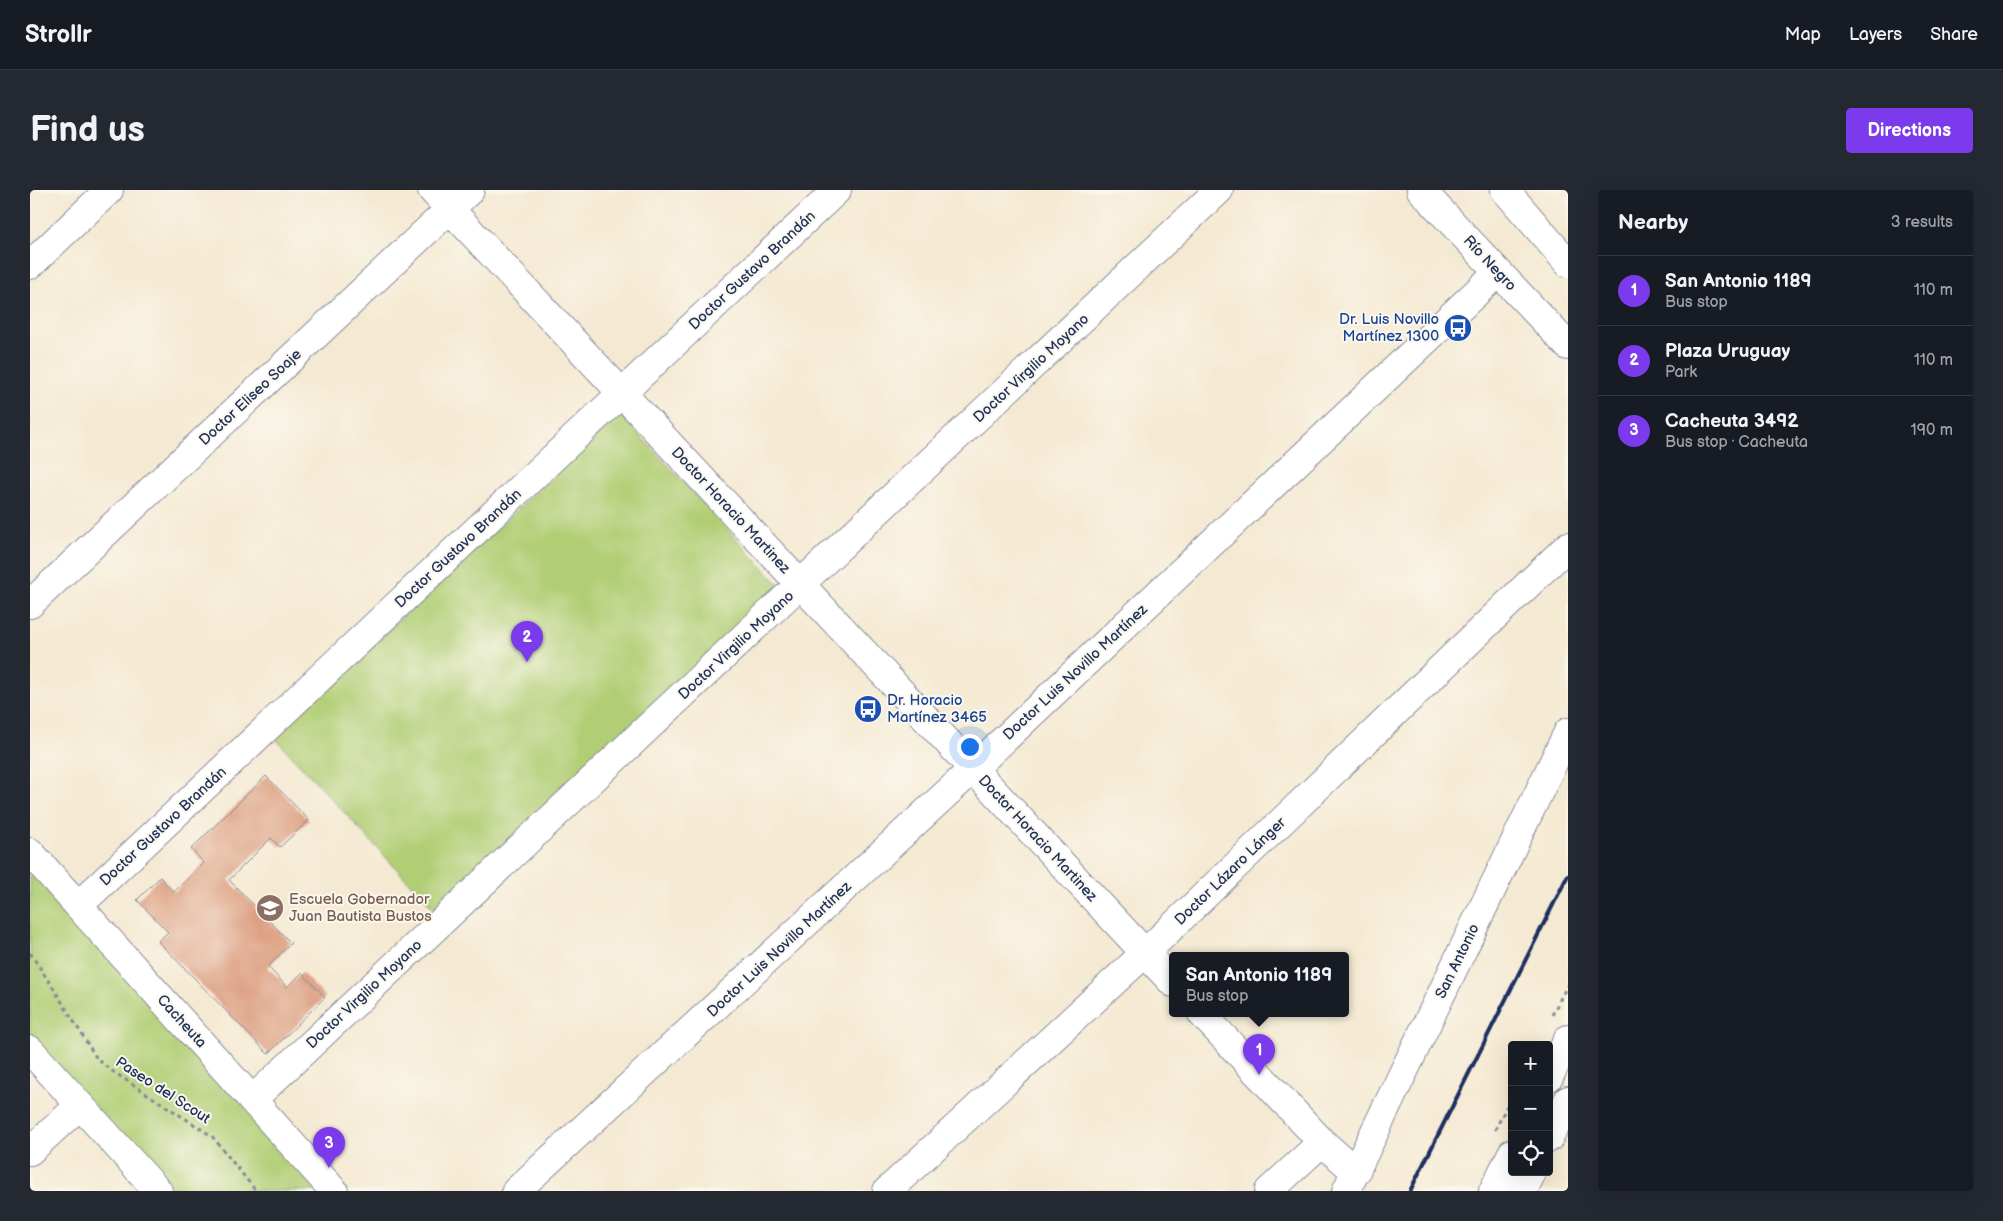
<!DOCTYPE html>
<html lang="en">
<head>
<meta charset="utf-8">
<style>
  :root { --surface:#171b24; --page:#242831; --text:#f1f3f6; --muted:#9ea1a6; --line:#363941; --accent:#7c3aed }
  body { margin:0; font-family:"Balsamiq Sans",sans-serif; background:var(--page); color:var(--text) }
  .controls { position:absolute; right:15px; bottom:15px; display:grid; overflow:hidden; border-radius:5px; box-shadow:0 5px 20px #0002 }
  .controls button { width:45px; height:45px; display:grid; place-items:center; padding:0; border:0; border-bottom:1px solid var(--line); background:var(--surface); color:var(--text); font:25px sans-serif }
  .you { position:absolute; left:939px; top:556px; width:18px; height:18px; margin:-12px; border:4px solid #fff; border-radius:50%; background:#1a73e8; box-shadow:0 0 0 8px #1a73e833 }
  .badge { display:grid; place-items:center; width:32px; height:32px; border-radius:50%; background:var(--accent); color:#fff; font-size:16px; font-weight:700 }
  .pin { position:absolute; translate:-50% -41px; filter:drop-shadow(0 1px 2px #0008) }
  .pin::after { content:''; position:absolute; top:26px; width:18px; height:15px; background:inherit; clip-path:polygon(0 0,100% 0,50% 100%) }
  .popup { position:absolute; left:1139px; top:762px; width:180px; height:65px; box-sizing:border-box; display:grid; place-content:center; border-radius:5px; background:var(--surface); filter:drop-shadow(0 1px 4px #0005); font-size:16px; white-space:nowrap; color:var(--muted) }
  .popup b { font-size:19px; color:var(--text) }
  .popup::after { content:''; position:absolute; left:50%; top:100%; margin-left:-10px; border:10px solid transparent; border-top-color:var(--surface) }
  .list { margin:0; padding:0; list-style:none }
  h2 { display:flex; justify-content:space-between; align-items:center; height:65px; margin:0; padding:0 20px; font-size:21px }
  h2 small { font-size:16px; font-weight:400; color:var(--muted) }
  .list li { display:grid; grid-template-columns:32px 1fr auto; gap:15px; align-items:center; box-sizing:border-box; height:70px; padding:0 20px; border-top:1px solid var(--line) }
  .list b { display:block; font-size:19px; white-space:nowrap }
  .list p { margin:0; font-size:16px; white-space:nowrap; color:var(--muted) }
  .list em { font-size:16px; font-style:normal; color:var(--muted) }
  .icon { flex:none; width:28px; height:28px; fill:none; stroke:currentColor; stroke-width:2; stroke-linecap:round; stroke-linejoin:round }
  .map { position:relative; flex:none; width:1538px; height:1001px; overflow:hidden; border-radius:5px }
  header { display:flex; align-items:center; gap:30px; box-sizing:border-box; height:70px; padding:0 25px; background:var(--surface); border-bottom:1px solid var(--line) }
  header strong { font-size:24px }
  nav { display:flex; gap:28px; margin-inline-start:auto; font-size:18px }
  .intro { display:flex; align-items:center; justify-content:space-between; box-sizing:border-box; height:120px; padding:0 30px }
  h1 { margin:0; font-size:35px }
  .button { padding:12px 22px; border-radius:5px; background:var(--accent); color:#fff; font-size:18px; font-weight:700 }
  main { display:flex; gap:30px; padding:0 30px }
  aside { flex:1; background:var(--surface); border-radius:5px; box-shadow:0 5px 20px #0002 }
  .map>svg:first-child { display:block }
  .green { fill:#b1ce75; stroke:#667e6a }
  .building { fill:#dc9d7f }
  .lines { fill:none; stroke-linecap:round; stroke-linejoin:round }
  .minor-casing { stroke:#888c98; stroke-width:30 }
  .major-casing { stroke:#888c98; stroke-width:30 }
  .path { stroke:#888c98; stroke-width:3; stroke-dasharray:4 4; stroke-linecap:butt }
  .minor { stroke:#fff; stroke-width:28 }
  .major { stroke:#fff; stroke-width:28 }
  .rail { stroke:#1b2f5e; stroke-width:4 }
  .labels { text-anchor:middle; stroke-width:4; stroke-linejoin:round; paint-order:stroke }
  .street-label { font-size:15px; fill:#1b2f5e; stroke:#fbf7ec }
  .transit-label { font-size:15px; fill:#164399; stroke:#fbf7ec; text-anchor:end }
  .education-label { font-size:15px; fill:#785e54; stroke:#fbf7ec; text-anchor:start }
</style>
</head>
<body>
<header>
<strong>Strollr</strong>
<nav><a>Map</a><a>Layers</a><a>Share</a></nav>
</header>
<div class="intro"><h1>Find us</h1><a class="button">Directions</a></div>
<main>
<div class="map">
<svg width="1538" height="1001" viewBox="0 0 1538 1001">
  <rect width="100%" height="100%" fill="#fbf7ec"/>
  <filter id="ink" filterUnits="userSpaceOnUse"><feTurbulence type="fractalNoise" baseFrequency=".02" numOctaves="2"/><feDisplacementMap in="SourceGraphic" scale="10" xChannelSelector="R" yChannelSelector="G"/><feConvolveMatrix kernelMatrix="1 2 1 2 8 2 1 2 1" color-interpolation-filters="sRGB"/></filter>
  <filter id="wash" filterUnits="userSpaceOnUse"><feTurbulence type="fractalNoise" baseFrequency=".0096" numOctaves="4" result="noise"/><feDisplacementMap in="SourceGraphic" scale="20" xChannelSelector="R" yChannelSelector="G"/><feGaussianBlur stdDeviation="1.12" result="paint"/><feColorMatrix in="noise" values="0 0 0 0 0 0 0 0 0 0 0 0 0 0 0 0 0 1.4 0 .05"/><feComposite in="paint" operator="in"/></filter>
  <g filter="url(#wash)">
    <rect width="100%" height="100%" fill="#f4e9d2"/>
    <!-- green -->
    <path class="green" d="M 590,224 L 750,396 L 404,719 L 244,547 Z
      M 0,662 L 304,1001 L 128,1001 L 0,860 Z"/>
    <g id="blocks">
      <!-- building -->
      <path class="building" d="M 236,586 L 279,630 L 250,657 L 241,648 L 199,690 L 261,753 L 238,777 L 257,797 L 272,783 L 295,807 L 238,864 L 128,751 L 138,742 L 107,710 L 130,687 L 144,702 L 174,673 L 161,659 Z"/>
    </g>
  </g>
  <g filter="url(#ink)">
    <use href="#blocks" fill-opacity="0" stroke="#888c98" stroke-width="1"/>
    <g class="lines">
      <defs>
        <path id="minor" d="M 402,0 L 1143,793
          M 1391,0 L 1538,156
          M 1475,0 L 1538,73
          M 0,75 L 79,0
          M 0,414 L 440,0
          M 0,662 L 304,1001
          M 49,715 L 807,0
          M 1172,824 L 1292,952 L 1326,982
          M 0,860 L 128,1001
          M 222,910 L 1189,0
          M 0,961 L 50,915
          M 486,1001 L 943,579 L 1468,82
          M 857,1001 L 1115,763 L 1538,356
          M 1239,1001 L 1292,952
          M 1316,1001 L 1538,542"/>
        <path id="major" d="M 1519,887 L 1538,849
          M 1519,948 L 1538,910
          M 1463,1001 L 1482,963
          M 1493,1001 L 1502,982"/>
      </defs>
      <!-- minor casing -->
      <use href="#minor" class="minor-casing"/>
      <!-- major casing -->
      <use href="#major" class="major-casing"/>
      <!-- path -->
      <path class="path" d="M 0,763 L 22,796 L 67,869 L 82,881 L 182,946 L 226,1001
        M 1522,825 L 1538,794
        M 1465,940 L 1482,906"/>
      <!-- minor -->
      <use href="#minor" class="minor"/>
      <!-- major -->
      <use href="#major" class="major"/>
      <!-- rail -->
      <path class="rail" d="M 1380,1001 L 1538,685"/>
    </g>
  </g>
  <!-- icons -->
  <defs>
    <symbol id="bus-disc" viewBox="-11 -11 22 22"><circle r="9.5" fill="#1a4fb4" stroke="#fbf7ec"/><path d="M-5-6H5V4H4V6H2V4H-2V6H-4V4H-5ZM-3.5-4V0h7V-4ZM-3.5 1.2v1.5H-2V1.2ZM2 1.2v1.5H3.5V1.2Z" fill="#fff"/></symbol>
    <symbol id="school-disc" viewBox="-11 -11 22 22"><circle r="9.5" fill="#8d6e63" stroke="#fbf7ec"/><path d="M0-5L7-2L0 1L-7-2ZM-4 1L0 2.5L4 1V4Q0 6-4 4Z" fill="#fff"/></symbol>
  </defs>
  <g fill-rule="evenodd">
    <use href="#bus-disc" x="1412" y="122" width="32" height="32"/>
    <use href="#bus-disc" x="822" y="503" width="32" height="32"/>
    <use href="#school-disc" x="224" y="702" width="32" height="32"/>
  </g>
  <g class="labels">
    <!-- street labels -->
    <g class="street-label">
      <text transform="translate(1460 73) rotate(47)" y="5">Río Negro</text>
      <text transform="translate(722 80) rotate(-43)" y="5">Doctor Gustavo Brandán</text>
      <text transform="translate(1001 178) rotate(-43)" y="5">Doctor Virgilio Moyano</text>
      <text transform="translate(220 207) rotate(-43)" y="5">Doctor Eliseo Soaje</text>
      <text transform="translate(701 320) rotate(47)" y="5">Doctor Horacio Martinez</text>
      <text transform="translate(428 358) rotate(-43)" y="5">Doctor Gustavo Brandán</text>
      <text transform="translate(706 455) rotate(-43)" y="5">Doctor Virgilio Moyano</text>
      <text transform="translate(1045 482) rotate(-43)" y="5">Doctor Luis Novillo Martínez</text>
      <text transform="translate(133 636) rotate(-43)" y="5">Doctor Gustavo Brandán</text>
      <text transform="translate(1008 648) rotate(47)" y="5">Doctor Horacio Martinez</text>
      <text transform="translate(1200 681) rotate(-44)" y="5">Doctor Lázaro Lánger</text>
      <text transform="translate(749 759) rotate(-43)" y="5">Doctor Luis Novillo Martínez</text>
      <text transform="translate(1427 771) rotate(-64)" y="5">San Antonio</text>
      <text transform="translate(334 804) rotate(-43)" y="5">Doctor Virgilio Moyano</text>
      <text transform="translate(152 831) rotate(48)" y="5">Cacheuta</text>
      <text transform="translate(133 900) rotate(33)" y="5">Paseo del Scout</text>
    </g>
    <!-- transit labels -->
    <g class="transit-label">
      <text x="1409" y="134">Dr. Luis Novillo<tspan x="1409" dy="17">Martínez 1300</tspan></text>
      <text x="857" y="515" text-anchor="start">Dr. Horacio<tspan x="857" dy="17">Martínez 3465</tspan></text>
    </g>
    <!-- education labels -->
    <g class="education-label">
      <text x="259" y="714">Escuela Gobernador<tspan x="259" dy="17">Juan Bautista Bustos</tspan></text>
    </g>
  </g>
</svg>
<div class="controls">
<button>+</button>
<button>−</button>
<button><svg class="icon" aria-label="locate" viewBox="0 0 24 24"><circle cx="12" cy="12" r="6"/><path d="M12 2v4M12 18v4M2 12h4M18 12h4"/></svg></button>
</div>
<div class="you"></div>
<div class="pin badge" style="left:1229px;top:885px">1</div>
<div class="popup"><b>San Antonio 1189</b>Bus stop</div>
<div class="pin badge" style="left:497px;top:472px">2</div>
<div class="pin badge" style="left:299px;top:978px">3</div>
</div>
<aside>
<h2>Nearby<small>3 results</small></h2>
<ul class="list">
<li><span class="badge">1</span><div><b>San Antonio 1189</b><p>Bus stop</p></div><em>110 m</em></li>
<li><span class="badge">2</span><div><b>Plaza Uruguay</b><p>Park</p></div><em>110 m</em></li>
<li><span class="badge">3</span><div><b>Cacheuta 3492</b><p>Bus stop · Cacheuta</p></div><em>190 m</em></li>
</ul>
</aside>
</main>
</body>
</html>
